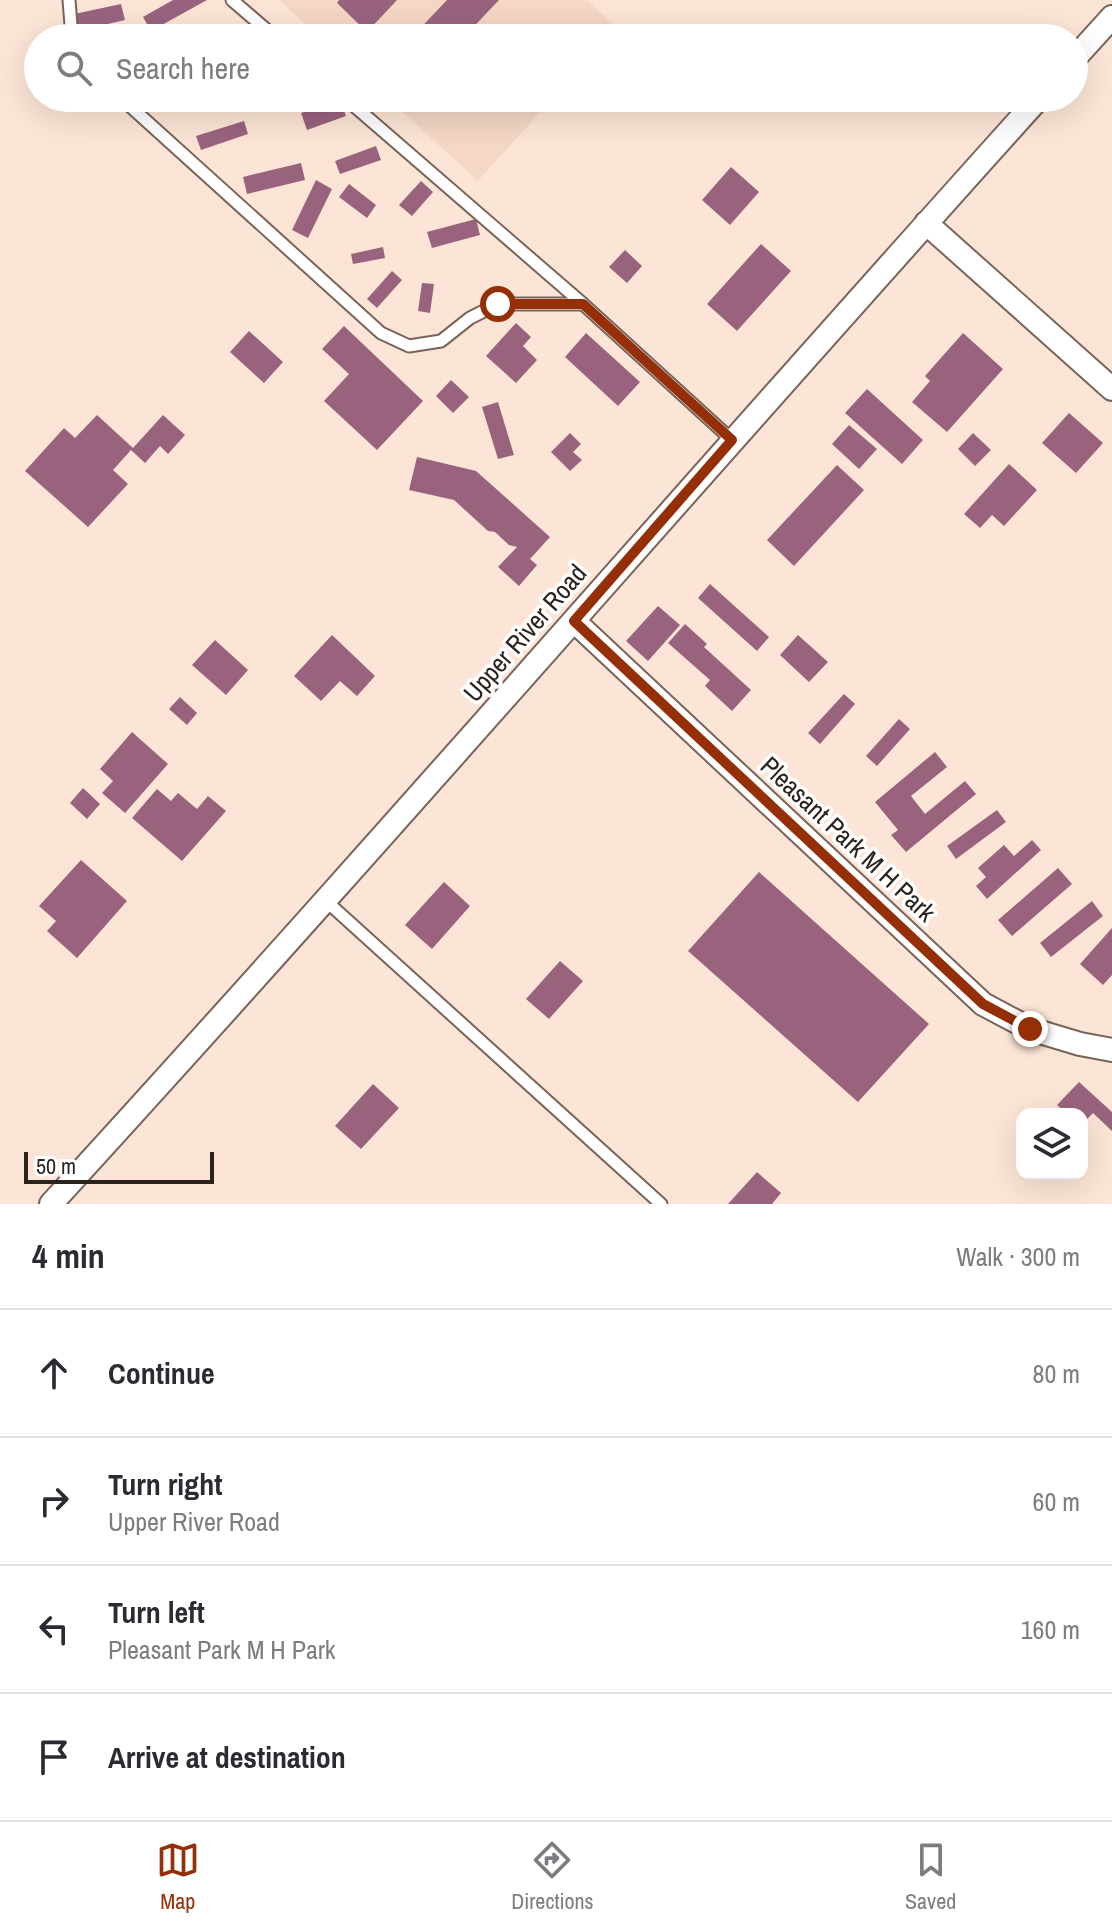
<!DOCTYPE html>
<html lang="en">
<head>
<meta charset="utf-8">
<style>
  :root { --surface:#fff; --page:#f7f7f7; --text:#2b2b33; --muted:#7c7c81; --line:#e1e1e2; --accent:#952f08 }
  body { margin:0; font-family:"Archivo Narrow",sans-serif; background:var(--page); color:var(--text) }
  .controls { position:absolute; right:24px; bottom:24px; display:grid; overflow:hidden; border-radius:16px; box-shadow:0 8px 32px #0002 }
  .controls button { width:72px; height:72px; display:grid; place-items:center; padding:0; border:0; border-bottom:2px solid var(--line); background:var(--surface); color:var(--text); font:40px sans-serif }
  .scale { position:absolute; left:24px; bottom:20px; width:190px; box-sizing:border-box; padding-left:8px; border:4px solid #2b231e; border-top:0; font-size:22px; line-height:28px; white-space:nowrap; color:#2b231e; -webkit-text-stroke:6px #fff; paint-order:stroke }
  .stop { position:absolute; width:24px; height:24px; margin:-18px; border:6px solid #952f08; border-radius:50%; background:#fff }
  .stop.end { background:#952f08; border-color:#fff; box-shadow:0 2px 8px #0008 }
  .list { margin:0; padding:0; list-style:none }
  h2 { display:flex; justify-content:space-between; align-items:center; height:104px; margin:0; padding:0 32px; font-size:34px }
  h2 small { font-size:26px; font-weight:400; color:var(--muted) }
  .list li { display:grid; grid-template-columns:52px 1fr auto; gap:24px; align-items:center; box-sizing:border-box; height:128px; padding:0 32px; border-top:2px solid var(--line) }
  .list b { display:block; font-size:30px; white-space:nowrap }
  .list p { margin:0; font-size:26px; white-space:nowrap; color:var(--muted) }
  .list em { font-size:26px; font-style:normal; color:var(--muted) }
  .icon { flex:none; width:44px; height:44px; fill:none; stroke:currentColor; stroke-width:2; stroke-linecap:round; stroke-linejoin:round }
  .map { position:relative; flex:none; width:1112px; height:1204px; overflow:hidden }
  .search { position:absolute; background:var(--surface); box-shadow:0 8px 32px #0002; left:24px; right:24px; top:24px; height:88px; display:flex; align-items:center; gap:20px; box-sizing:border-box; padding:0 28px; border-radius:44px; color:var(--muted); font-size:30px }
  .sheet { height:616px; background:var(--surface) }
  nav { display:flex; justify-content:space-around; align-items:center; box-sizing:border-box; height:112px; border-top:2px solid var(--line); background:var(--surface); font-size:22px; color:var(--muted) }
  nav a { display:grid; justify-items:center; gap:4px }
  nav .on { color:var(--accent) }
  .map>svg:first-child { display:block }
  .built { fill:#f5d7c5 }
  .building { fill:#99637e }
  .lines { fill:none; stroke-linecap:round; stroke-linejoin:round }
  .lane-casing { stroke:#786458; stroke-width:15 }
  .street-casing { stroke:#786458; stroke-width:26 }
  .lane { stroke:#fff; stroke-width:11 }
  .street { stroke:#fff; stroke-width:22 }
  .route { stroke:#952f08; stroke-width:10 }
  .labels { text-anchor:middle; stroke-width:7; stroke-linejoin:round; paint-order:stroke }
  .street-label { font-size:26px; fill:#2b231e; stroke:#fff }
</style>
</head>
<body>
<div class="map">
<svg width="1112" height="1204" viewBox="0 0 1112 1204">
  <rect width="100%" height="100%" fill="#fce5d6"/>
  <!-- built -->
  <path class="built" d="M 279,0 L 587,0 L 617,28 L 608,38 L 321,38 Z
    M 387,98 L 553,98 L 478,181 Z"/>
  <!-- building -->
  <path class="building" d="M 173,0 L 207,0 L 151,31 L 143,17 Z
    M 339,0 L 397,0 L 367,32 L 337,3 Z
    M 447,0 L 499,0 L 463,38 L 411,38 Z
    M 121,4 L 125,20 L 69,33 L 65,16 Z
    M 254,27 L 258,38 L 224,38 Z
    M 167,98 L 196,98 L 196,99 L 169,105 Z
    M 340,99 L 346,116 L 307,130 L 301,113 Z
    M 244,121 L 248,134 L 201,150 L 196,136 Z
    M 376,146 L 381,160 L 340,174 L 335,161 Z
    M 301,163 L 305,180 L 247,194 L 243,177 Z
    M 731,167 L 759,192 L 730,225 L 702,200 Z
    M 316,180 L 332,189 L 308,238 L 292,230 Z
    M 421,181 L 433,192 L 412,216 L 399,205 Z
    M 349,184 L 376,205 L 367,218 L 339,197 Z
    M 476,219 L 480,235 L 432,248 L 427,232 Z
    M 761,244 L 791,271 L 737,331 L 707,304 Z
    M 383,247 L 385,258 L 353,264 L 351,254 Z
    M 625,250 L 642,266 L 627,283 L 609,267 Z
    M 392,271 L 402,280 L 377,308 L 367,299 Z
    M 422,283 L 434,284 L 430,313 L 418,311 Z
    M 516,323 L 531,337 L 523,346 L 537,360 L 516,383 L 486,356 Z
    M 344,326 L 423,401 L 377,450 L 324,401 L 349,374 L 322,349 Z
    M 249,331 L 283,362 L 264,383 L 230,352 Z
    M 586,333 L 640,382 L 618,406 L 565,357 Z
    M 963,333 L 1003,369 L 947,432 L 912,402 L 930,381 L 925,376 Z
    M 451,380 L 469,397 L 453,413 L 436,396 Z
    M 867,389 L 923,440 L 902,464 L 845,413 Z
    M 498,402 L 514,455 L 498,459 L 482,407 Z
    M 1069,413 L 1103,443 L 1076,473 L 1042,443 Z
    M 97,415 L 133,448 L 163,415 L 185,435 L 168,454 L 160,446 L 145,463 L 131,450 L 113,470 L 128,484 L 88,527 L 25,471 L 64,428 L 75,438 Z
    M 849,425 L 877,449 L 859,469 L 832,444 Z
    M 570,433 L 581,444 L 573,452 L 582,460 L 570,471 L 551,452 Z
    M 973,433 L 991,450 L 975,466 L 958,449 Z
    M 417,457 L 476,471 L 550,537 L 530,559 L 537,565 L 519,586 L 498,567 L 517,547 L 509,545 L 495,532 L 488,531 L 454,500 L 409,490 Z
    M 1009,464 L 1037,490 L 1004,526 L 992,515 L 980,528 L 964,514 Z
    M 837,465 L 864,490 L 794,566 L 767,540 Z
    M 710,584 L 769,637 L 757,651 L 698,598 Z
    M 658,606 L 680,625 L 648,661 L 626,641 Z
    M 685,624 L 707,644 L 704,647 L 751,690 L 732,711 L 705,686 L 710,680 L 668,643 Z
    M 332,635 L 375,676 L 357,696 L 340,681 L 321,701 L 294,676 Z
    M 798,635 L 828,662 L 809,682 L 780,655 Z
    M 215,640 L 248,670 L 226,695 L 192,665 Z
    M 844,694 L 855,704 L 820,744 L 808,733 Z
    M 180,697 L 197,713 L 187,725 L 169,709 Z
    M 899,719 L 910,729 L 877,766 L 866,756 Z
    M 132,732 L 168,764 L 125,813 L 102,793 L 113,781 L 100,769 Z
    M 935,752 L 947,767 L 911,796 L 925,814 L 965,781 L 976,794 L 906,852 L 891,835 L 898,830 L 875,802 Z
    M 83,788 L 100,804 L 87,819 L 70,803 Z
    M 157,789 L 171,801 L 178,793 L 197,809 L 208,796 L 226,811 L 182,861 L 132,818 Z
    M 997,810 L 1006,822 L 956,859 L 947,846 Z
    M 1032,840 L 1041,850 L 987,899 L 976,886 L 986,877 L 978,868 L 1004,845 L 1014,856 Z
    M 81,860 L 127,901 L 77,958 L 47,931 L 56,921 L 39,906 Z
    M 1058,868 L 1072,884 L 1012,936 L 998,920 Z
    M 759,872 L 929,1024 L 858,1102 L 688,951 Z
    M 444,882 L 470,906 L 432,949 L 405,925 Z
    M 1092,901 L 1103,916 L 1051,957 L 1040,943 Z
    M 1112,928 L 1112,975 L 1103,985 L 1080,964 Z
    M 560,961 L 583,981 L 549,1019 L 526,999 Z
    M 1079,1082 L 1112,1112 L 1112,1131 L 1093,1113 L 1082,1124 L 1082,1114 L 1067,1114 L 1057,1105 Z
    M 373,1084 L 399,1108 L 361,1149 L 335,1126 Z
    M 757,1172 L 781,1193 L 772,1204 L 728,1204 Z"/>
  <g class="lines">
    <defs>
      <path id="lane" d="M 69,0 L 72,38
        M 232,0 L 276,38
        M 121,98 L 381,333 L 409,346 L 441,341 L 470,318 L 498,304 L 583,304 L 345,98
        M 583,304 L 732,440
        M 325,900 L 661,1204"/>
      <path id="street" d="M 1074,59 L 1112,17
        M 926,223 L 1112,389
        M 574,621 L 983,1004 L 1030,1029 L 1080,1044 L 1112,1050
        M 51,1204 C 385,839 708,465 1039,98"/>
    </defs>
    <!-- lane casing -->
    <use href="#lane" class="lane-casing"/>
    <!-- street casing -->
    <use href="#street" class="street-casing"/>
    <!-- lane -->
    <use href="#lane" class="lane"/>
    <!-- street -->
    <use href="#street" class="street"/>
  </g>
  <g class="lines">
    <!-- route -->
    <path class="route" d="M 498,304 L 583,304 L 732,440 L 574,621 L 983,1004 L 1030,1029"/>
  </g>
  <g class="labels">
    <!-- street labels -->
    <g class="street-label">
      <text transform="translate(525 633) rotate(-49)" y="9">Upper River Road</text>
      <text transform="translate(848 839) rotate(43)" y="9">Pleasant Park M H Park</text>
    </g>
  </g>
</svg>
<div class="controls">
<button><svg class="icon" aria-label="layers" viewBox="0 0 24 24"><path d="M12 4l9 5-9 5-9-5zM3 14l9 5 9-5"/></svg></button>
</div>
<div class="scale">50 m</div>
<div class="stop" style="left:498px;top:304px"></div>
<div class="stop end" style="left:1030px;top:1029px"></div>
<div class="search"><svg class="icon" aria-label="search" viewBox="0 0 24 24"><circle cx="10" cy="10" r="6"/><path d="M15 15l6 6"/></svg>Search here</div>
</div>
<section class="sheet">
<h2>4 min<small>Walk · 300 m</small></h2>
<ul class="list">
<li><svg class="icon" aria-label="ahead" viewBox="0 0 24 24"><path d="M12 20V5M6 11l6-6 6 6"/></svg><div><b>Continue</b></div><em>80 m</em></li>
<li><svg class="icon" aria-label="right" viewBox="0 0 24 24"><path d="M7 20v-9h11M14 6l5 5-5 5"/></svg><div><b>Turn right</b><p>Upper River Road</p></div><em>60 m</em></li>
<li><svg class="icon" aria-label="left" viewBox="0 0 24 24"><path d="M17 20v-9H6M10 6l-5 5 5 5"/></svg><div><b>Turn left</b><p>Pleasant Park M H Park</p></div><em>160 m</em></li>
<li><svg class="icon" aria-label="arrive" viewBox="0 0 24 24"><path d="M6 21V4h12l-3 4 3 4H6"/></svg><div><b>Arrive at destination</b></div></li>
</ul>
</section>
<nav>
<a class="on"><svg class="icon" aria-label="map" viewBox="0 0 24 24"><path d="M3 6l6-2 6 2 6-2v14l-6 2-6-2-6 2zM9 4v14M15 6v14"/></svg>Map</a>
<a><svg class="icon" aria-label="directions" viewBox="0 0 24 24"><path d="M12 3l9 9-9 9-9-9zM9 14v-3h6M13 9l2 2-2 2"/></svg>Directions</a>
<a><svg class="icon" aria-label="saved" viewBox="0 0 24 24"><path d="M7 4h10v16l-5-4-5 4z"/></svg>Saved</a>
</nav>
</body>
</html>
